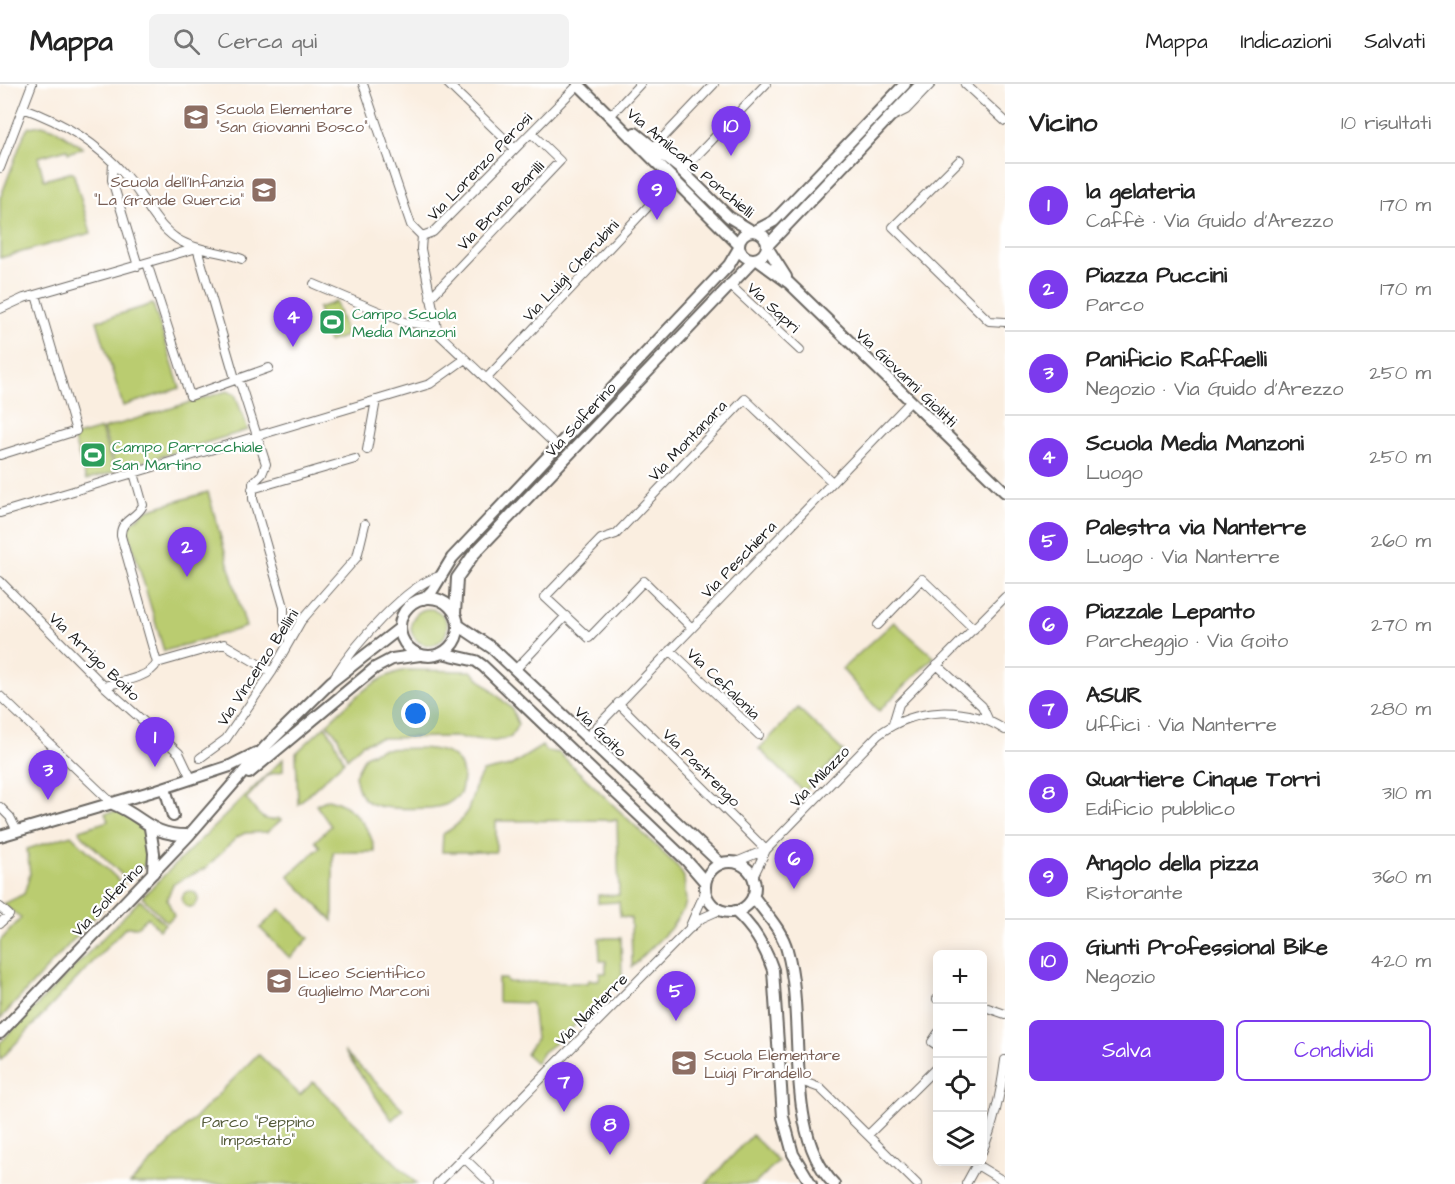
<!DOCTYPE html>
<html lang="it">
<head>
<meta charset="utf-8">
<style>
  :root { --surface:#fff; --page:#f2f2f2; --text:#222; --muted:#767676; --line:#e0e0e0; --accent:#7c3aed }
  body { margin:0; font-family:"Architects Daughter",sans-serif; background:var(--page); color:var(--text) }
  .controls { position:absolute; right:18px; bottom:18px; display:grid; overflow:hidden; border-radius:9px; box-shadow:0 3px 15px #0003 }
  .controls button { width:54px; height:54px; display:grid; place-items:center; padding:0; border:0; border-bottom:2px solid var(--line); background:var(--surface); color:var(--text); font:30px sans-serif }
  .you { position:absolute; left:416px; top:630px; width:21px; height:21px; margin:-15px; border:4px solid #fff; border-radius:50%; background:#1a73e8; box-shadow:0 0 0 9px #1a73e833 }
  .badge { display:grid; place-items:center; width:39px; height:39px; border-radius:50%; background:var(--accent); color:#fff; font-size:20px; font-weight:700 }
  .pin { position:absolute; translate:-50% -50px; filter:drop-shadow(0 2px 3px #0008) }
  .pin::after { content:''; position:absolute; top:32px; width:21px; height:18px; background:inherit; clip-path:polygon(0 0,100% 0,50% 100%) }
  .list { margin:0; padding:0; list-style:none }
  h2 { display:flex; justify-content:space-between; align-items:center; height:78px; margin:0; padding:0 24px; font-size:26px }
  h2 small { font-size:20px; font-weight:400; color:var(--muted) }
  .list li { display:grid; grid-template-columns:39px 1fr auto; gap:18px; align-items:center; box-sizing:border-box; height:84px; padding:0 24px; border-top:2px solid var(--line) }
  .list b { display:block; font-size:22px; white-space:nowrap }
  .list p { margin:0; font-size:20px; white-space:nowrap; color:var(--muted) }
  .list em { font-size:20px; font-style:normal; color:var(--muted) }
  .actions { display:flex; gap:12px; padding:18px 24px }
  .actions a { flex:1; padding:14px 0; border:2px solid var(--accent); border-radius:9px; text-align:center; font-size:21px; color:var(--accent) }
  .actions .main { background:var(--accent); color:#fff }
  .icon { flex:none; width:33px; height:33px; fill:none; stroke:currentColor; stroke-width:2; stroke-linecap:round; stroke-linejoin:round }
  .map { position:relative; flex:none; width:1005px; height:1100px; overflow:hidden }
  header { display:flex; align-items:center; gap:36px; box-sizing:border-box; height:84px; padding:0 30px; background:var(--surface); border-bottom:2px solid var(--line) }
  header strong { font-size:28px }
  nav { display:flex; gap:33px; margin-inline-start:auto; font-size:21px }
  .search { width:420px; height:54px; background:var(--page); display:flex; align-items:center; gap:15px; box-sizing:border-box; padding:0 21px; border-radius:9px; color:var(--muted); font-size:22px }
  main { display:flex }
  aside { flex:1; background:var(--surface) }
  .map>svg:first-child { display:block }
  .green { fill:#bacc6f; stroke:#6b7446; stroke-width:1.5 }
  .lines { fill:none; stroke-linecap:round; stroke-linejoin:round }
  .street-casing { stroke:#6a6661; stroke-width:10 }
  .secondary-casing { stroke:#6a6661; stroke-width:14 }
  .street { stroke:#fff; stroke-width:8 }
  .secondary { stroke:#fff; stroke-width:10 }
  .labels { text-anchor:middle; stroke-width:4.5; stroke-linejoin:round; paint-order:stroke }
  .education-label { font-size:16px; fill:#785e54; stroke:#fff; text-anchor:start }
  .street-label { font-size:16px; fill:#1c1c1c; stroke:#fff }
  .leisure-label { font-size:16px; fill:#27864d; stroke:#fff; text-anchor:start }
  .park-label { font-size:16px; fill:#535a39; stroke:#fff }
</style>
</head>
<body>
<header>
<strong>Mappa</strong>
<div class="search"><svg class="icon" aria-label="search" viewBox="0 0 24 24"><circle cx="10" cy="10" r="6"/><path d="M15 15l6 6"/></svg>Cerca qui</div>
<nav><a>Mappa</a><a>Indicazioni</a><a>Salvati</a></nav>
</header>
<main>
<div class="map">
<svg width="1005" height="1100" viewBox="0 0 1005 1100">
  <rect width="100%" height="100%" fill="#fff"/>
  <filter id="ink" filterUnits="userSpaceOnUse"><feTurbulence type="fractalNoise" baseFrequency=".0167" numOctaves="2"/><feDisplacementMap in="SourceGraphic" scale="12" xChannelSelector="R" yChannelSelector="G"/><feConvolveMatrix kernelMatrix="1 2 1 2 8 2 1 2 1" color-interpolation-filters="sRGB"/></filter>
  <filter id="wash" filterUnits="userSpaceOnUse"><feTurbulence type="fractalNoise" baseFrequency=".008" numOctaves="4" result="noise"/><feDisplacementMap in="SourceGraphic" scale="24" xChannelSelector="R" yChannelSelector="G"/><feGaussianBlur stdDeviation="1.35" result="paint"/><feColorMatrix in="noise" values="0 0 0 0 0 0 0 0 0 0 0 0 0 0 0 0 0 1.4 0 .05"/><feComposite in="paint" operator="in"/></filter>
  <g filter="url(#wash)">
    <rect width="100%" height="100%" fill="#faeee0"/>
    <!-- green -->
    <path class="green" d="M 42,41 L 55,45 L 83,64 L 68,69 L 67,65 L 38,73 L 44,96 L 73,88 L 91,149 L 0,174 L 0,115 L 25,48 L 29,43 Z
      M 336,218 L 347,252 L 328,258 L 318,224 Z
      M 153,220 L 180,304 L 123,322 L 97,237 Z
      M 227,307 L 235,310 L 248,346 L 116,386 L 103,345 Z
      M 101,345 L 114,388 L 86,396 L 73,353 Z
      M 208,408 L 246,543 L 164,567 L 127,443 L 147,426 Z
      M411 543a18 18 0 1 1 36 0a18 18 0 1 1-36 0Z
      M 894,538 L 934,573 L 879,627 L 842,585 Z
      M 406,586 L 471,587 L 512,625 L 518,640 L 511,653 L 495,657 L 453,653 L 380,654 L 362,660 L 347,674 L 337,651 L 327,640 C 350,618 374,592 406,586 Z
      M 798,624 L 843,667 L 804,708 L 759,665 Z
      M 325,642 L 334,655 L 344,677 L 298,720 L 296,669 Z
      M 542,662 L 546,667 L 559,669 L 678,783 L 684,793 L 686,818 L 684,825 L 670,845 L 632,883 L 631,834 L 620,832 L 619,818 L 598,819 L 598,811 L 619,811 L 617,736 L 496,737 L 496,768 L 442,768 L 443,750 C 479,730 465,714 483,688 L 510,682 Z
      M 380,665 C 414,665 477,654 460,710 C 455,714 451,719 445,721 C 431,726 383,726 370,719 C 359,713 357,702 355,691 L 365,672 Z
      M 283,675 L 283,687 L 268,691 L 246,715 C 255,724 262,742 278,734 L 281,736 L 267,748 L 245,749 L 237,753 L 206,784 L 173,800 L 167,815 L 174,832 L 167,838 L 142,813 Z
      M 328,715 C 352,720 372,745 375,768 L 333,768 L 333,837 L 288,792 L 320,763 L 315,757 L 331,742 L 316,721 Z
      M 119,727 L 148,745 C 152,774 150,777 128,797 L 80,749 L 80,746 L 108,737 L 105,729 Z
      M 71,751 L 124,801 L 0,935 L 0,857 L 21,834 L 3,820 L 24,810 L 30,790 L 27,765 Z
      M182 815a8 8 0 1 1 16 0a8 8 0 1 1-16 0Z
      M 140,816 L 165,840 L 159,846 L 148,833 L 137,843 L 126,843 L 0,976 L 0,959 Z
      M 280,825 L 309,854 L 290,874 L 260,844 Z
      M 599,854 L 621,854 L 622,893 L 562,954 L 543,968 L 536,979 L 526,970 L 536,955 L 532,919 L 498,918 L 498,895 L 506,895 L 508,898 L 588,899 L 589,896 L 599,896 L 600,889 L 606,889 L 606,877 L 600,877 Z
      M 344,967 L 403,1025 L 392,1036 Z
      M 258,970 L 300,1011 L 313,998 L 417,1100 L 130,1100 Z
      M 752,1051 L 778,1077 L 755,1100 L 706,1100 Z"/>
  </g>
  <g filter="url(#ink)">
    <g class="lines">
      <defs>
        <path id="street" d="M 363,0 L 411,141 L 422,152
          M 448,0 L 515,65
          M 965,0 L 1005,37
          M 23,24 C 63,38 97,59 125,91 C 144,112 153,139 177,155 C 196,167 221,167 242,175
          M 611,31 L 640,0
          M 894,32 L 906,26 L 931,0
          M 654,63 L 714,0
          M 960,76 L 893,143 L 989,237 L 1005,238
          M 113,79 L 112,96 L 138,182
          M 0,84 L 32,0
          M 682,87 L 766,0
          M 422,152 L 421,165 L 438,249 L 558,363
          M 422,152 L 433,148 L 579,0
          M 197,164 L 234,291 L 241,302 L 266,380 L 262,390 L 253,399 L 253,415 L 284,523 L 284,536 L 289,556
          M 147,179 L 190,312 L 269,284
          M 314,200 L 404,238 L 435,242
          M 729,200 L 800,266
          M 430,214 L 560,77 L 531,49
          M 0,225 L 24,214 L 197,164
          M 486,295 L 673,96
          M 367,366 L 376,316
          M 0,371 L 76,347 L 36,211
          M 252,405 L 355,375
          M 0,429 L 430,300 L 465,275
          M 0,497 L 104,602 L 179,669 L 191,694
          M 878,541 L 922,495 L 974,545
          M 691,543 L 644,497 L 589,554 L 545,513 L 601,455 L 616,450 L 745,315 L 832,398
          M 670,566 L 759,651
          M 157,579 L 224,560 L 272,588
          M 937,581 L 982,622 L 988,635
          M 515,586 L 566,532
          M 335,592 C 353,563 407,500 440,492
          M 104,602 C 119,598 150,594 157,579 L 121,452 C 120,435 137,435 143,421 L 134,389
          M 0,612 L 113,720
          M 618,619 L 766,766
          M 893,640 L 899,620 L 1005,513
          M 586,654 L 911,317
          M 200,674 L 226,655 L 272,588 L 301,537 L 357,473 L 365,440
          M 0,723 L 10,733 L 17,747
          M 736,778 L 765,766
          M 753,793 L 766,766 L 878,651 C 915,623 966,621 1005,646
          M 0,823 L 9,831 L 0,839
          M 690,842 L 705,808
          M 937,915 L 938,915
          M 982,922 L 1005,930
          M 938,949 L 932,958 L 938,962
          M 801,997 L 820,1004 L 917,1100
          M 868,1051 L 938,982
          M 982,1068 C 995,1038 1001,1008 1005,976
          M 463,1073 L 491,1100
          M 977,1081 L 1005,1098
          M 437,1100 L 688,846 L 702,834 L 720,826
          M 966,1100 L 978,1078"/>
        <path id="secondary" d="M 578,0 L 739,161
          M 635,49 L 678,83 L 729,133 L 752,147
          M 755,147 L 774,137 L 905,0
          M739 161a14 14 0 1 1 28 0a14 14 0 1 1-28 0Z
          M 767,162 L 921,0
          M 767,163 L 786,193
          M 756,175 L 789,199 L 1005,408
          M400 543a29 29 0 1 1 58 0a29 29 0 1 1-58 0Z
          M 424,515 L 432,507 L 452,474 L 729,181 L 739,164
          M 455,530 L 457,494 L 474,470 L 755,175
          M 458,541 L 492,564 L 720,779
          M 442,569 L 476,577 L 483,582 L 686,776 L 705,798
          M 249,689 L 375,584 L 392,575 L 420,571
          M 165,704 L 173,732
          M 113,720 C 145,733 150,752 189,751
          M 150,744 L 154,769 L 153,789
          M 0,752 L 157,706 L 230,682 L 256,669
          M705 803a25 25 0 1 1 50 0a25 25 0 1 1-50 0Z
          M 753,812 C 765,829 782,846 787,866 C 807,934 782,1047 834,1100
          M 735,827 C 754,844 765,862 773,886 L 783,1033 L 793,1070 L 811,1100
          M 0,949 L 189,751 L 266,662 L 331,598 L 400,544"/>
      </defs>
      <!-- street casing -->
      <use href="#street" class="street-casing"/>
      <!-- secondary casing -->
      <use href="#secondary" class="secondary-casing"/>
      <!-- street -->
      <use href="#street" class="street"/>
      <!-- secondary -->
      <use href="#secondary" class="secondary"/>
    </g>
  </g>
  <!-- icons -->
  <defs>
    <symbol id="school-square" viewBox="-11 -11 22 22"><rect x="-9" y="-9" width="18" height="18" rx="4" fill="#8d6e63" stroke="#fff"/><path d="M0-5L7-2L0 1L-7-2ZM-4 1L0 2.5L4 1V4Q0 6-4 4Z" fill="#fff"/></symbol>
    <symbol id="stadium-square" viewBox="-11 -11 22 22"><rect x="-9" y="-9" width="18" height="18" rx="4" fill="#2e9e5b" stroke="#fff"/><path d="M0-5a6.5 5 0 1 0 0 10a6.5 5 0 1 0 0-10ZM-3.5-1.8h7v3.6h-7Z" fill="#fff"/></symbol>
  </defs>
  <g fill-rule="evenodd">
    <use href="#school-square" x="181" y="18" width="30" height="30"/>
    <use href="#school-square" x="249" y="91" width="30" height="30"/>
    <use href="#stadium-square" x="317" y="223" width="30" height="30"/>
    <use href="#stadium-square" x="78" y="356" width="30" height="30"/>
    <use href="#school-square" x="264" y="882" width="30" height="30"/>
    <use href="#school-square" x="669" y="964" width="30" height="30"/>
  </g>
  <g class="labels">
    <!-- education labels -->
    <g class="education-label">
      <text x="216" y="30">Scuola Elementare<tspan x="216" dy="18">"San Giovanni Bosco"</tspan></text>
      <text x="244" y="103" text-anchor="end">Scuola dell'Infanzia<tspan x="244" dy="18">"La Grande Quercia"</tspan></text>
      <text x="298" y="894">Liceo Scientifico<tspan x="298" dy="18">Guglielmo Marconi</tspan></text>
      <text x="704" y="976">Scuola Elementare<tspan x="704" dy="18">Luigi Pirandello</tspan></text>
    </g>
    <!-- street labels -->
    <g class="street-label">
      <text transform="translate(691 78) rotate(40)" y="6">Via Amilcare Ponchielli</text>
      <text transform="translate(479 82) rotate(-46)" y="6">Via Lorenzo Perosi</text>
      <text transform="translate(500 121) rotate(-46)" y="6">Via Bruno Barilli</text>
      <text transform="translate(570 186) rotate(-47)" y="6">Via Luigi Cherubini</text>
      <text transform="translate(774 223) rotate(43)" y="6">Via Sapri</text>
      <text transform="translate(907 293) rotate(44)" y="6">Via Giovanni Giolitti</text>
      <text transform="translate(580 335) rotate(-47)" y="6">Via Solferino</text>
      <text transform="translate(687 356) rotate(-46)" y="6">Via Montanara</text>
      <text transform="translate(738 475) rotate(-46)" y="6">Via Peschiera</text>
      <text transform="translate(95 572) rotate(44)" y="6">Via Arrigo Boito</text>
      <text transform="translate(257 583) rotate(-57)" y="6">Via Vincenzo Bellini</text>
      <text transform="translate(724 599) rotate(44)" y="6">Via Cefalonia</text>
      <text transform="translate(601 647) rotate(44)" y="6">Via Goito</text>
      <text transform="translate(702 683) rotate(45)" y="6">Via Pastrengo</text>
      <text transform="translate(819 692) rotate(-46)" y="6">Via Milazzo</text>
      <text transform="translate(107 815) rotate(-46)" y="6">Via Solferino</text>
      <text transform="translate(591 925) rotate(-45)" y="6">Via Nanterre</text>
    </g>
    <!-- leisure labels -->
    <g class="leisure-label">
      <text x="352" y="235">Campo Scuola<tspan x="352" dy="18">Media Manzoni</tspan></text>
      <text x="112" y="368">Campo Parrocchiale<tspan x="112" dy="18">San Martino</tspan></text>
    </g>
    <!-- park labels -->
    <g class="park-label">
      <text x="258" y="1043">Parco "Peppino<tspan x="258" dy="18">Impastato"</tspan></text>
    </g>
  </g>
</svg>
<div class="controls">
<button>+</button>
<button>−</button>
<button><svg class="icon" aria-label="locate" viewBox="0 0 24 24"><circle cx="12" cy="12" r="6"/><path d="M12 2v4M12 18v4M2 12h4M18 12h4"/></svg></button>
<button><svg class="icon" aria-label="layers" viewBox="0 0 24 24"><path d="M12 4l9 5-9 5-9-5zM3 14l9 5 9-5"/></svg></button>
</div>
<div class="you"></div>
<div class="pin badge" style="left:155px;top:683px">1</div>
<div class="pin badge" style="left:187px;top:493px">2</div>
<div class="pin badge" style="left:48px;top:716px">3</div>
<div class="pin badge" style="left:293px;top:263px">4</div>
<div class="pin badge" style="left:676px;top:937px">5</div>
<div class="pin badge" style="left:794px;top:805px">6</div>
<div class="pin badge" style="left:564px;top:1028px">7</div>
<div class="pin badge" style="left:610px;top:1071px">8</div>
<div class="pin badge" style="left:657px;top:136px">9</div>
<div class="pin badge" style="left:731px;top:72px">10</div>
</div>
<aside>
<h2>Vicino<small>10 risultati</small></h2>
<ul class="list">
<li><span class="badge">1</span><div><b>la gelateria</b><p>Caffè · Via Guido d'Arezzo</p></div><em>170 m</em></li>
<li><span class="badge">2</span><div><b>Piazza Puccini</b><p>Parco</p></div><em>170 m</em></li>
<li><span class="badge">3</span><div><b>Panificio Raffaelli</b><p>Negozio · Via Guido d'Arezzo</p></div><em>250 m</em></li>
<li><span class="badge">4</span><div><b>Scuola Media Manzoni</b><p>Luogo</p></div><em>250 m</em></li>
<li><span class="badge">5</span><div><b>Palestra via Nanterre</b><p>Luogo · Via Nanterre</p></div><em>260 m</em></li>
<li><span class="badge">6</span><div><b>Piazzale Lepanto</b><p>Parcheggio · Via Goito</p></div><em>270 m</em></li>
<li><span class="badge">7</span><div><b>ASUR</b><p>Uffici · Via Nanterre</p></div><em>280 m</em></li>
<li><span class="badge">8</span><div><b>Quartiere Cinque Torri</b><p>Edificio pubblico</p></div><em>310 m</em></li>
<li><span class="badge">9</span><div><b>Angolo della pizza</b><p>Ristorante</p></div><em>360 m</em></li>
<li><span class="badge">10</span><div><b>Giunti Professional Bike</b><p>Negozio</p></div><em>420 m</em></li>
</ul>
<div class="actions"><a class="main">Salva</a><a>Condividi</a></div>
</aside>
</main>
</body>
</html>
